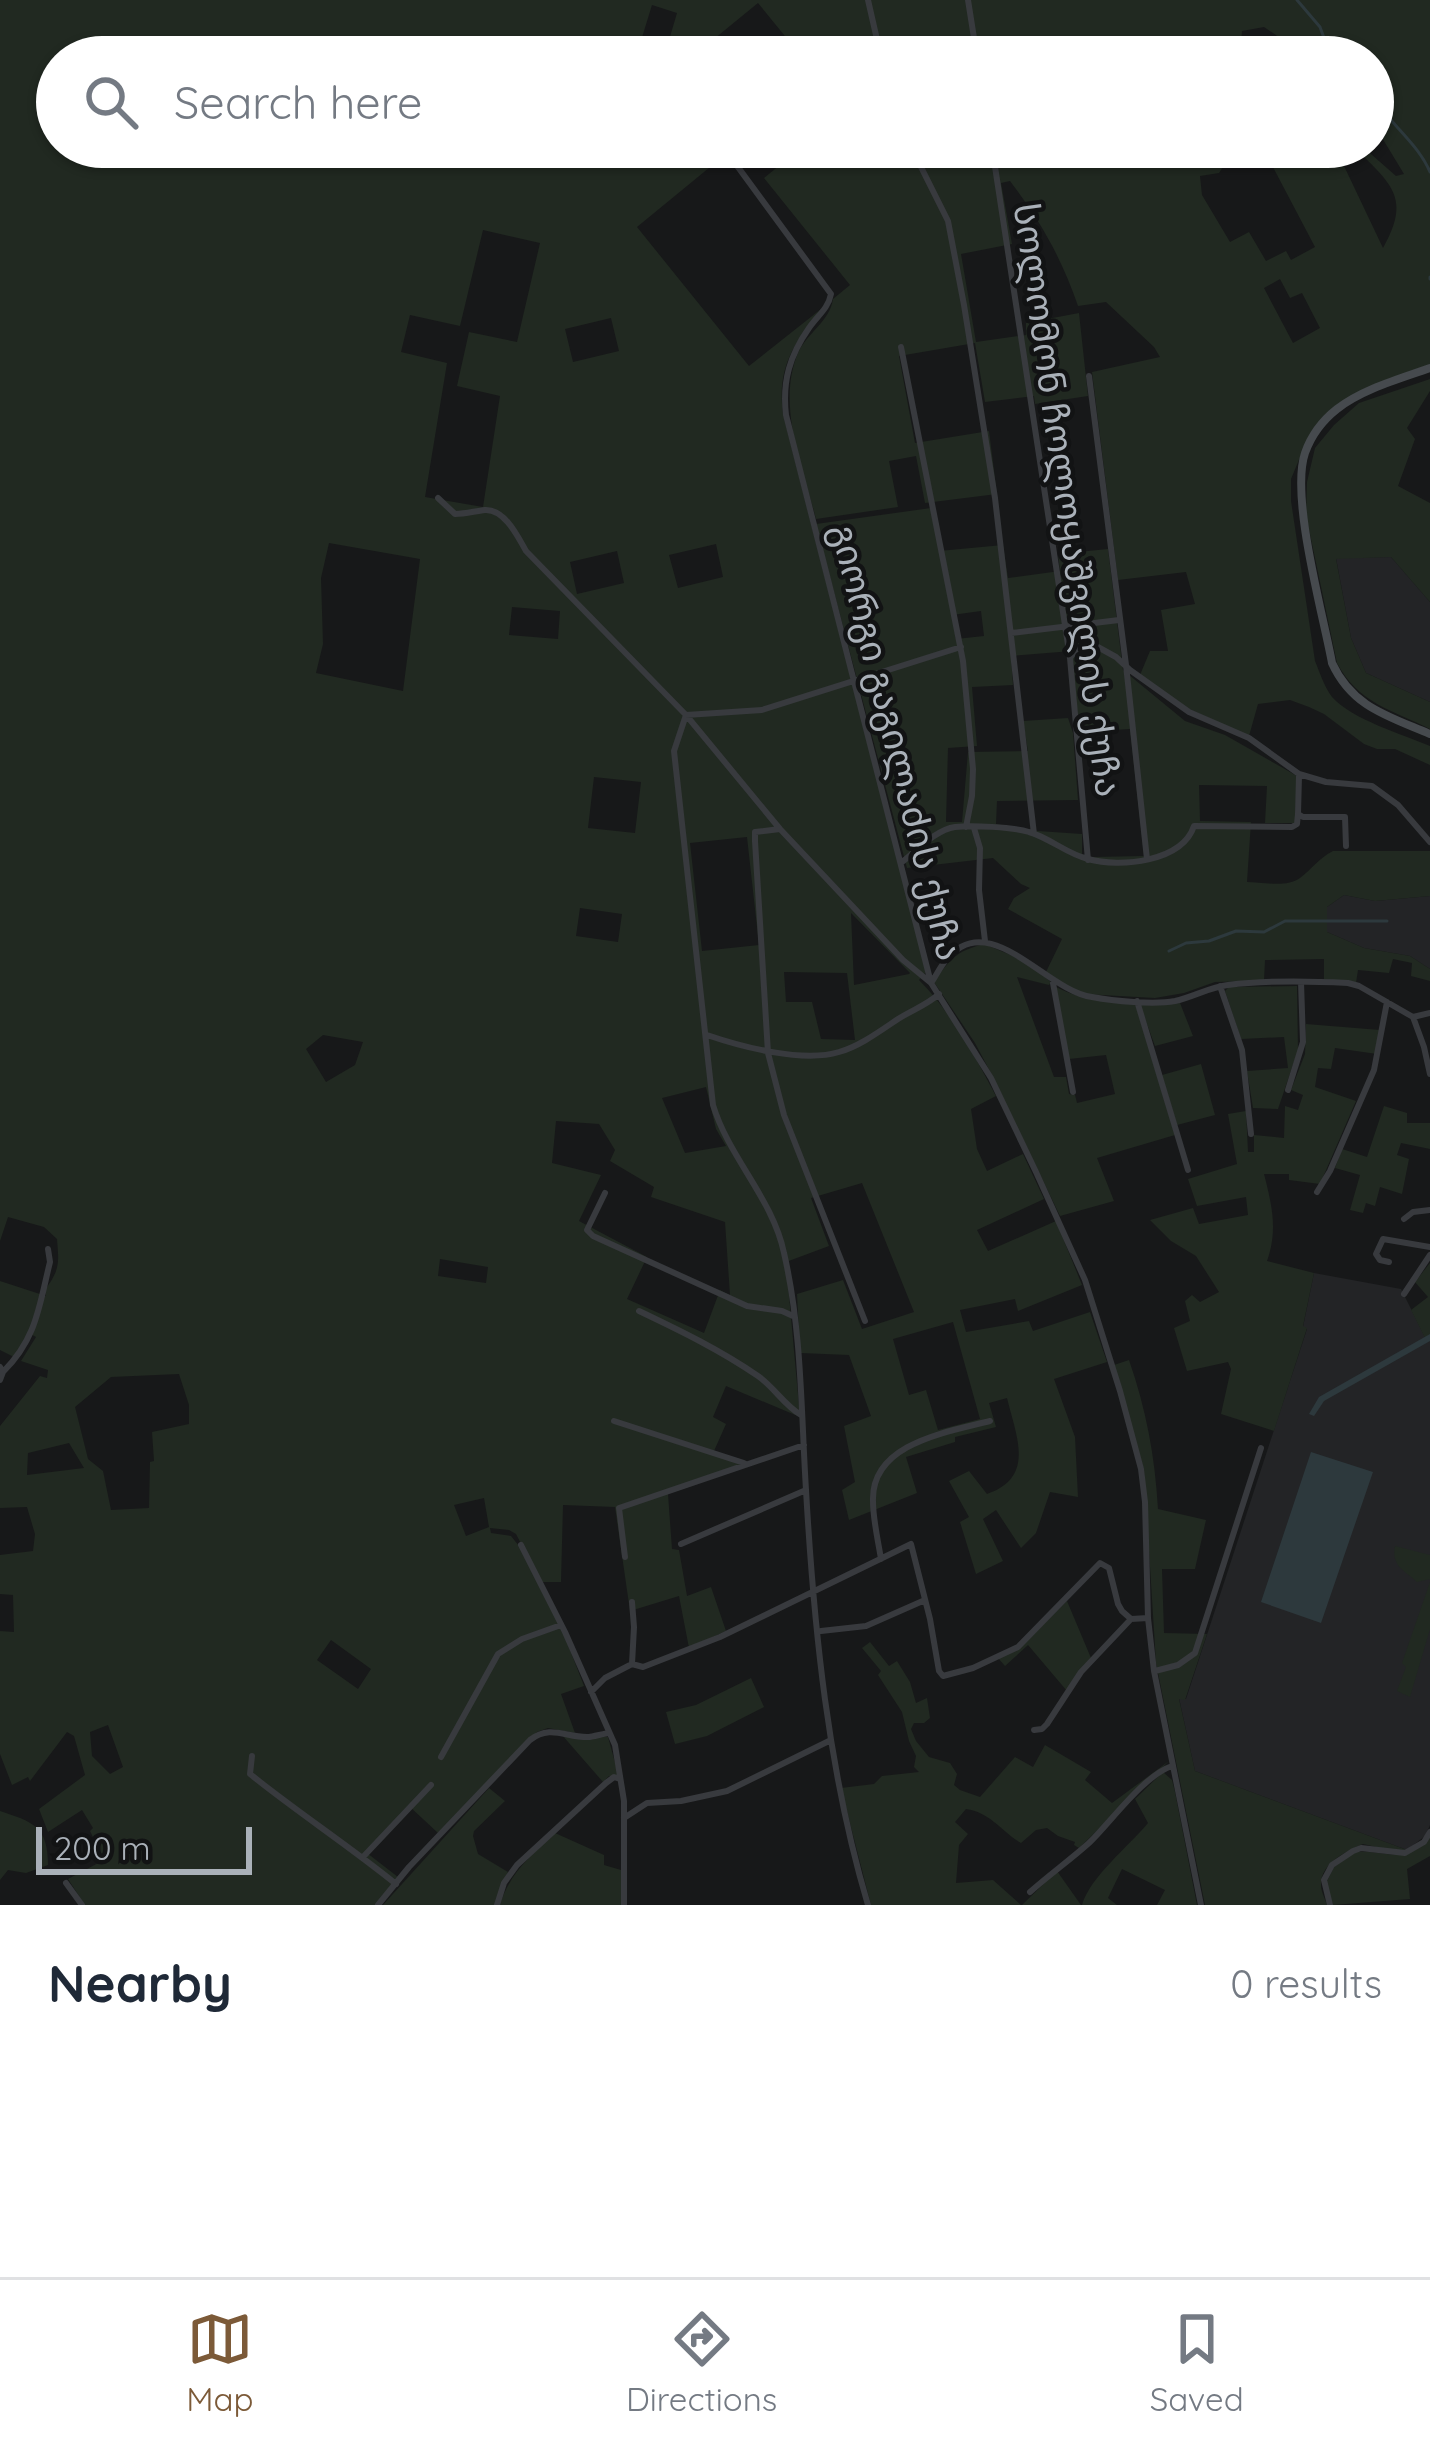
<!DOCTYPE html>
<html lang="en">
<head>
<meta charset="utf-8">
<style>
  :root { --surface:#fff; --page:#f6f6f7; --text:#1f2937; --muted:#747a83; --line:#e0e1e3; --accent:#7c5a38 }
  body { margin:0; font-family:Quicksand,"Noto Sans Georgian",sans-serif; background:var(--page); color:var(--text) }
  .scale { position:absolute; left:36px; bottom:30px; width:216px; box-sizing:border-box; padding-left:12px; border:6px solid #aab1b9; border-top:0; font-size:33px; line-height:42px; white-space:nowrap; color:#aab1b9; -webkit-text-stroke:9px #121314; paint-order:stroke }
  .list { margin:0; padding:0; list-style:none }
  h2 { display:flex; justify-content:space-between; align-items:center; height:156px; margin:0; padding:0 48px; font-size:51px }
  h2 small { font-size:39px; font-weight:400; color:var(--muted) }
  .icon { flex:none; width:66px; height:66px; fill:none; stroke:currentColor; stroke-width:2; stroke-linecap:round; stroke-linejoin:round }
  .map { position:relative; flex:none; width:1430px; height:1905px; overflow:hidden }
  .search { position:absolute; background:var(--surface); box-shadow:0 3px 9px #0004; left:36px; right:36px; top:36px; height:132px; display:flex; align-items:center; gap:30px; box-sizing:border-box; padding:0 42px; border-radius:66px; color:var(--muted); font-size:45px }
  .sheet { height:372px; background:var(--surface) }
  nav { display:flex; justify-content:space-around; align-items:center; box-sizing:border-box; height:168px; border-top:3px solid var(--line); background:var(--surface); font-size:33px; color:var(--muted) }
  nav a { display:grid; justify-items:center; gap:6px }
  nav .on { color:var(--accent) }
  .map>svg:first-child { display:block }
  .built { fill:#232426 }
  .green { fill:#212921; fill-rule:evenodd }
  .water { fill:#2d393d }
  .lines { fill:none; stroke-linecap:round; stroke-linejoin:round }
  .stream { stroke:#2d393d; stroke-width:3 }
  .minor { stroke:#383a3e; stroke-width:6 }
  .secondary { stroke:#464a4e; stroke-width:8 }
  .labels { text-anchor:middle; stroke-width:9; stroke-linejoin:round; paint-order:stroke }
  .street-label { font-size:36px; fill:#aab1b9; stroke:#121314 }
</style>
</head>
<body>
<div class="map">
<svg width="1430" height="1905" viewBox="0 0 1430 1905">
  <rect width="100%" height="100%" fill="#171819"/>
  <!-- built -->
  <path class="built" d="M 1391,557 L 1430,602 L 1430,702 L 1366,673 L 1351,638 L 1336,558 Z
    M 1344,895 L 1375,901 L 1430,896 L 1430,969 L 1410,956 L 1364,948 L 1327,932 L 1327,907 Z
    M 1314,1273 L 1401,1289 L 1427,1341 L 1430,1340 L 1430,1825 L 1425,1836 L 1407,1850 L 1195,1771 L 1179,1698 L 1186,1699 L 1307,1329 L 1303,1327 Z"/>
  <!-- green -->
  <path class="green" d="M 0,0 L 1430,0 L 1430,365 L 1359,392 L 1308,438 L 1291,479 L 1291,501 L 1315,661 C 1320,673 1324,686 1332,697 C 1353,720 1402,734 1430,746 L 1430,765 L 1395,749 L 1377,749 L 1364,744 L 1324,714 L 1309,707 L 1290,700 L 1258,704 L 1249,736 L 1189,709 L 1140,675 L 1150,651 L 1168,651 L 1161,610 L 1195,604 L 1186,572 L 1118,580 L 1092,372 L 1160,357 L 1154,347 L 1106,302 L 1078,306 C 1061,257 1041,222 1010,181 L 1001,183 L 1012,244 L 961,254 L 976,342 L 1026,335 L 1026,323 L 1079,313 L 1088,396 L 1035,404 L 1034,396 L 985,402 L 975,343 L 899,356 L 915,443 L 989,431 L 997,494 L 925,503 L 916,456 L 889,461 L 898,507 L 816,519 C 803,468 776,405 798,353 C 807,333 830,321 833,299 L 850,285 L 764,178 L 802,147 L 1247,147 L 1230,156 L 1219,173 L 1200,176 L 1202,195 L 1230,242 L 1249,232 L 1266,261 L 1286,251 L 1291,260 L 1315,247 L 1266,154 L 1282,147 L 1335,147 L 1383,248 C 1411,198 1392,185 1356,149 L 1363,147 L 1396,176 L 1404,174 L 1373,123 L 1373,57 L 1293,57 L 1286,42 L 1264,27 L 1242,31 L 1240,57 L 802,57 L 758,3 L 692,57 L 664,57 L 677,13 L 652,5 L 636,57 L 57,57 L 57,147 L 702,147 L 715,163 L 637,227 L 749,366 L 821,309 C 793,345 777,367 783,414 L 926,972 L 919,980 C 952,1013 974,1055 996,1096 L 971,1109 L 977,1149 L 987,1171 L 1023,1154 L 1044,1199 L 977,1230 L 988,1251 L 1056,1221 L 1082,1285 L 1018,1311 L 1015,1299 L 960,1310 L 966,1332 L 1029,1321 L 1033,1331 L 1090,1312 L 1107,1362 L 1054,1379 L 1075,1437 L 1078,1497 L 1050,1492 L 1036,1533 L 1021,1548 L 996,1510 L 983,1519 L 1003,1561 L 976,1574 L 960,1522 L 969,1517 L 949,1481 L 969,1471 L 987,1494 C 1036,1477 1016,1436 1007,1398 L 989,1403 L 996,1427 L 955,1437 L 955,1442 L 906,1457 L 917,1493 L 849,1520 L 842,1490 L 855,1482 L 844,1426 L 871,1416 L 849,1355 L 800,1353 L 797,1294 L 843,1280 L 862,1329 L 914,1312 L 862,1183 L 811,1198 L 829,1246 L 786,1262 L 800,1417 L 726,1386 L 713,1417 L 726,1424 L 714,1451 L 746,1467 L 668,1494 L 672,1549 L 679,1550 L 687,1596 L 711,1587 L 726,1631 L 689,1648 L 679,1596 L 630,1611 L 615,1507 L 563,1505 L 561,1582 L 541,1582 L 516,1534 L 509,1530 L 490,1528 L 491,1533 L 511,1536 L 519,1546 L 563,1632 L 584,1686 L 561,1694 L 575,1733 L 548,1728 L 537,1732 L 438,1833 L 409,1806 L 367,1853 L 398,1877 L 375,1905 L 85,1905 L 68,1879 L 104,1860 L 90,1831 L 93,1828 L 82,1810 L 48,1832 L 39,1809 L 85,1775 L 74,1736 L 67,1732 L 30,1781 L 28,1777 L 12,1785 L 0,1754 L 0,1631 L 14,1632 L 13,1595 L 0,1594 L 0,1555 L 33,1551 L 35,1534 L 27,1507 L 0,1508 L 0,1426 L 40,1376 L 47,1378 L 48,1370 L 21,1361 L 36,1337 L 29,1333 L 14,1357 L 0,1350 L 0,1281 L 46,1296 L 45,1290 C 60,1269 59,1264 57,1239 L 44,1227 L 8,1217 L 0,1241 ZM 483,230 L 540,243 L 517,342 L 469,332 L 457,386 L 500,396 L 483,507 L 425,497 L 447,363 L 401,352 L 410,315 L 460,326 ZM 1280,279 L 1290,298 L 1302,293 L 1320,328 L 1293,343 L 1264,288 ZM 611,318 L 619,351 L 573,362 L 565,329 ZM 329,543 L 420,559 L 403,691 L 316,673 L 323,644 L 321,578 ZM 716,544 L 723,577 L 678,588 L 669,555 ZM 617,551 L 624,583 L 577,594 L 570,562 ZM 512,607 L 560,611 L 558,639 L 509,635 ZM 594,777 L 641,782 L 635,833 L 588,828 ZM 747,837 L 759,945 L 702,951 L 690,843 ZM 580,908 L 622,914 L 618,942 L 576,936 ZM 851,913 L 910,973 L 909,974 L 854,985 ZM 784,972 L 847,973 L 855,1040 L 821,1039 L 812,1002 L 786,1002 ZM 323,1035 L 363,1042 L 355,1065 L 326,1082 L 306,1049 ZM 706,1087 L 716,1129 L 726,1146 L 685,1153 L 662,1098 ZM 556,1121 L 599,1124 L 615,1150 L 610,1161 L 654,1187 L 651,1197 L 725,1222 L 730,1295 L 720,1290 L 704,1333 L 627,1299 L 647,1257 L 579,1221 L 601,1175 L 552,1163 ZM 440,1259 L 488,1267 L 486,1283 L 438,1276 ZM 953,1322 L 980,1419 L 938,1430 L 926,1390 L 909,1395 L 893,1339 ZM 179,1374 L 189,1405 L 189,1424 L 152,1432 L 154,1461 L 150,1462 L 149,1508 L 111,1510 L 103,1471 L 88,1459 L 75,1407 L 111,1377 ZM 69,1443 L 84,1468 L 27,1475 L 28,1453 ZM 484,1498 L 489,1527 L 466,1536 L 454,1505 ZM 331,1640 L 371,1669 L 358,1689 L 317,1660 ZM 108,1725 L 123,1767 L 110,1774 L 92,1756 L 90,1732 Z
    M 1430,379 L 1430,391 L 1407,428 L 1415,439 L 1398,486 L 1430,503 L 1430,645 L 1430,602 L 1391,557 L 1336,559 L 1351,638 L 1366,673 L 1430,702 L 1430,729 C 1392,710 1358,703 1337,663 L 1306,515 L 1307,482 L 1315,448 L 1334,425 L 1359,403 Z
    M 931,508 L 939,551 L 1003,545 L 1008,578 L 1060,571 L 1058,554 L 1108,549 L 1123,670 L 1185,721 L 1225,735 L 1297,776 L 1295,823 L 1265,823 L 1267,786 L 1199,785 L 1200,821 L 1251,822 L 1247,882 C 1262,882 1287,888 1300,878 C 1312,869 1319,858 1333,851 L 1430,851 L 1430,896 L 1375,901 L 1344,895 L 1327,907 L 1327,932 L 1364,948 L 1410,956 L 1430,969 L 1430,981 L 1411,976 L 1412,963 L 1393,959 L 1389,973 L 1358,970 L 1356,983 L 1324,979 L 1324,959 L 1265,960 L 1264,981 L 1215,982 L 1184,993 L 1155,998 L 1084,994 L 1068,989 L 1046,972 L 1062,939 L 1008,909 L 1014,898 L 1030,888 L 1021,884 L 993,858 L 907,868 L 816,524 ZM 981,611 L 984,636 L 956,639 L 952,615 ZM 1072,651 L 1079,732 L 1130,729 L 1144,856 L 1092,857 L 1082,854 L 1082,834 L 1038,831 L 996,824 L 997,801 L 1078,800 L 1073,733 L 1068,718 L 1023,721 L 1028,751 L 968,752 L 962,822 L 946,822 L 948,748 L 977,746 L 972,687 L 1013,685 L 1011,656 Z
    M 984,944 L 1025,961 L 1051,982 L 1049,985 L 1017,977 L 1054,1077 L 1066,1077 L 1069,1094 L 1075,1095 L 1077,1103 L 1115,1094 L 1106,1055 L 1069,1059 L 1056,987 C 1085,1002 1105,999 1135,1003 L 1175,1135 L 1097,1158 L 1114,1201 L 1060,1216 L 993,1077 L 975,1043 L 934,982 C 950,959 956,951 984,944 Z
    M 1297,986 L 1298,1050 L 1278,1109 L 1253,1108 L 1247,1071 L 1288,1068 L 1284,1037 L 1241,1039 L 1225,991 L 1229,987 Z
    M 1180,1003 L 1193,1036 L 1155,1046 L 1140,1005 Z
    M 1306,1024 L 1380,1030 L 1377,1054 L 1335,1048 L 1331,1069 L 1318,1068 L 1315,1087 L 1356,1101 L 1320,1184 L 1289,1180 L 1289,1174 L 1264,1174 C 1272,1205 1278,1230 1267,1261 L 1314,1273 L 1303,1326 L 1307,1328 L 1274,1431 L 1221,1414 L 1231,1369 L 1228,1362 L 1187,1371 L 1174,1328 L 1190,1321 L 1185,1301 L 1192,1295 L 1200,1302 L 1219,1292 L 1196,1256 L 1171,1241 L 1150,1220 L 1193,1208 L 1199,1224 L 1248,1215 L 1246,1197 L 1197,1206 L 1188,1179 L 1237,1164 L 1228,1114 L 1246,1111 L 1248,1152 L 1254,1152 L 1254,1135 L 1284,1138 L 1285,1106 L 1298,1110 L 1303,1095 L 1291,1090 L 1305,1054 Z
    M 1201,1064 L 1215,1115 L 1177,1125 L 1162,1075 Z
    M 1384,1106 L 1407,1113 L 1407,1123 L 1430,1123 L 1430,1149 L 1401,1143 L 1397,1155 L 1409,1159 L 1402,1194 L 1380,1187 L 1375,1206 L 1366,1203 L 1363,1213 L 1350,1210 L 1360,1175 L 1335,1168 L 1342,1149 L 1367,1157 Z
    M 1430,1263 L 1430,1340 L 1427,1342 L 1411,1310 L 1428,1297 L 1415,1282 Z
    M 1129,1360 C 1146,1409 1155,1456 1158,1509 L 1206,1520 L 1195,1569 L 1162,1569 L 1164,1633 L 1207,1634 L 1185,1700 L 1179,1699 L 1195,1771 L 1407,1850 L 1398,1852 L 1363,1844 C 1346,1851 1320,1864 1321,1885 C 1321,1892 1325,1898 1327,1905 L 1205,1905 L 1156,1663 L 1144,1470 L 1114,1365 Z
    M 1395,1546 L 1430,1555 L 1430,1579 L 1417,1582 C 1404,1570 1391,1566 1395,1546 Z
    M 1430,1582 L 1430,1629 L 1410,1697 L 1397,1691 L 1406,1667 L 1402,1663 Z
    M 1067,1601 L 1091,1658 L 1067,1691 L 1028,1645 L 1005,1666 L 998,1658 L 1025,1643 Z
    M 870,1642 L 889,1666 L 897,1661 L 910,1682 L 916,1703 L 927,1698 L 930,1718 L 924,1723 L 914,1723 L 911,1729 L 916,1741 L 929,1757 L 950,1763 L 957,1774 L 954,1785 L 960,1790 L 980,1797 L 1015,1757 L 1033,1767 L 1045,1745 L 1091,1772 L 1085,1780 L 1112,1803 L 1169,1761 L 1079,1848 L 1074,1845 L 1075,1842 L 1058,1836 L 1047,1828 L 1036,1830 L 1021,1843 C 1002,1832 990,1812 966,1809 L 955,1822 L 968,1834 L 959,1845 L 956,1883 L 993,1880 L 1021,1905 L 871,1905 L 841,1788 L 874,1784 L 882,1776 L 919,1772 L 914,1767 L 916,1756 L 909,1741 L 902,1712 L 878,1675 L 881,1671 L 862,1648 Z
    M 751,1678 L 764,1707 L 707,1736 L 675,1744 L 666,1712 L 696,1705 Z
    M 562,1735 L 608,1737 L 619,1777 L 609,1776 L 603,1782 Z
    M 1163,1772 L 1172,1780 L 1175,1792 L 1197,1905 L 1157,1905 L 1165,1890 L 1122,1869 L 1108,1898 L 1117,1905 L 1082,1905 C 1090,1877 1129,1846 1148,1823 L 1135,1799 Z
    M 489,1788 L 505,1801 L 474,1831 L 473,1836 L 478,1854 L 508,1872 L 495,1905 L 383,1905 Z
    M 0,1811 C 33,1822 48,1826 48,1865 L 26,1873 L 8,1870 L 0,1880 Z
    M 555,1833 L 604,1855 L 604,1865 L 621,1870 L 622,1905 L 500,1905 C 510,1872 531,1856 555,1833 Z
    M 1430,1836 L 1430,1856 L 1407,1869 L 1410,1899 L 1333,1905 L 1326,1883 L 1334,1867 L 1355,1852 C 1386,1849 1407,1867 1430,1836 Z
    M 1057,1871 L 1081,1905 L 1022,1905 Z"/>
  <!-- water -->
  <path class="water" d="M 1430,1334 L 1430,1341 L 1324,1401 L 1314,1416 L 1309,1414 L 1319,1397 Z
    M 1311,1452 L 1373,1472 L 1321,1623 L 1261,1602 Z"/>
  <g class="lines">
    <!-- stream -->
    <path class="stream" d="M 1297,0 L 1320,27 L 1331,57
      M 1373,92 C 1387,124 1417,141 1430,172
      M 1430,277 L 1430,279
      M 1169,951 L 1186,943 L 1209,941 L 1236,931 L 1264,932 L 1285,921 L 1387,921"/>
    <!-- minor -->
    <path class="minor" d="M 868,0 L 881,57
      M 968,0 L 977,57
      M 911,147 L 948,221 L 964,305 L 995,498 L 1034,834
      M 992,147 L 1070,658 L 1088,860
      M 735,163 L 831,294 C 828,309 818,315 809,328 C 790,355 782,381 786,415 L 931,983 L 991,1078 L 1036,1172 L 1085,1280 L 1120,1391 L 1141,1469 L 1145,1502 L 1148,1618 L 1154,1671 L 1201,1905
      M 901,347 L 963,661 L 973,769 L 972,796 L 966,827
      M 1089,376 L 1126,665 L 1147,859
      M 438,498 L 455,514 C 466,514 475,511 485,510 C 505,509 518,537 526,551 L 686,715 L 780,829 L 903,960 L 931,983 C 936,976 940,967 946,960 C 989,906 1046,991 1092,997 C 1113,1001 1154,1005 1175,1001 C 1193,997 1210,987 1228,985 C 1267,980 1309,981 1348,983 L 1359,986 L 1413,1017 L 1424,1047 L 1430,1074
      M 1011,633 L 1119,620
      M 1070,658 L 1078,648 L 1096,646 L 1116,657 L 1130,670 L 1189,712 L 1249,738 L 1299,774 L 1326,782 L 1372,786 L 1398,805 L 1430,842
      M 1299,776 L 1298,814 L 1303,817 L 1345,817 L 1346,846
      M 974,828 L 980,848 L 979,890 L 985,941
      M 780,829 L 755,832 L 755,841 L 768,1053 L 784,1115 L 865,1321
      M 902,862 C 916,851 937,829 955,827 C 971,825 1013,827 1029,832 C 1050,838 1067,854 1088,859 C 1120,868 1182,862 1194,826 L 1292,827 L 1297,824 L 1298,814
      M 1053,983 L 1073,1092
      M 1220,986 L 1242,1050 L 1251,1134
      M 1137,1001 L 1188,1170
      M 1413,1017 L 1430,1013
      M 707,1035 C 742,1047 803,1063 839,1052 C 860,1046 880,1031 898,1019 C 912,1010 927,1005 939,994
      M 1288,1090 L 1303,1042 L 1301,982
      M 1317,1192 L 1330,1171 L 1374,1070 L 1387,1002
      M 605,1193 L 587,1230 L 593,1236 L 747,1306 L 782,1311 L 793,1316
      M 1404,1219 L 1413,1212 L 1430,1210
      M 1389,1262 L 1380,1260 L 1376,1254 L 1383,1239 L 1430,1247
      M 1404,1294 L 1430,1255
      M 639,1311 C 681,1331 720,1350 758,1376 C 774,1387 784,1405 801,1415
      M 0,1367 L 3,1372 L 0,1380
      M 3,1372 C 37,1338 39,1306 50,1262 L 48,1249
      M 614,1421 L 744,1463
      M 681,1544 L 806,1490
      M 521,1545 L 565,1632 L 615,1745 L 624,1801 L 624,1905
      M 625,1557 L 619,1508 L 804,1445
      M 881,1559 C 878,1540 873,1520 873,1501 C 871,1443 948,1432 990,1421
      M 632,1602 L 634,1627 L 632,1664
      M 821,1631 L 866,1626 L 925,1600
      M 632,1664 L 643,1667 L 720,1637 L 911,1544 L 930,1619 L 939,1671 L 943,1676 L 973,1668 L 1018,1647 L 1100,1563 L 1109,1568 L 1118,1604 L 1122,1611 L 1131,1619 L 1148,1618
      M 1155,1671 L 1178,1665 L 1195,1653 L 1261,1448
      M 591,1692 L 605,1678 L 632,1664
      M 1034,1730 L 1042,1729 L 1047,1724 L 1081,1672 L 1131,1619
      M 252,1756 L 250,1774 C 297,1812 348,1845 396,1884
      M 441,1757 L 498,1654 L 522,1639 L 561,1625
      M 624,1818 L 647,1803 L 681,1801 L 727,1791 L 831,1740
      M 363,1857 L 431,1785
      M 66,1883 L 82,1905
      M 1030,1892 C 1049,1875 1070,1860 1089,1843 C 1111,1822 1143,1776 1172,1766
      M 378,1905 L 409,1867 L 530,1740 C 551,1724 566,1738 589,1737 C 591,1737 607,1733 609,1733
      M 497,1905 L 504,1883 L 517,1865 L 606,1783 L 614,1777 L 620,1779
      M 868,1905 C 828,1771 814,1629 806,1490 C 801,1411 802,1331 784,1253 C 773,1199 729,1158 713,1105 L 674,751 L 686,715 L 762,710 L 961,647
      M 1330,1905 L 1324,1880 L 1332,1865 L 1353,1851 L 1361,1848 L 1405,1853 L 1424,1842 L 1430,1832"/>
    <!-- secondary -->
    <path class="secondary" d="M 1430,368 C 1399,379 1363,389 1337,409 C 1323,420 1311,436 1305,453 C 1290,497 1323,614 1332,663 C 1352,707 1388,716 1430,734"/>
  </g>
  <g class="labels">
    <!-- street labels -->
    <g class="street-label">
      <text transform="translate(1068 500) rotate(82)" y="13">სოლომონ ჩოლოყაშვილის ქუჩა</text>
      <text transform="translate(897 742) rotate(76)" y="13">გიორგი გაგილაძის ქუჩა</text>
    </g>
  </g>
</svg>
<div class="scale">200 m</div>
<div class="search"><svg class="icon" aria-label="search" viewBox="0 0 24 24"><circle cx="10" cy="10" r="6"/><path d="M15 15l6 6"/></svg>Search here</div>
</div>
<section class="sheet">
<h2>Nearby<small>0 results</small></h2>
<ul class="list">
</ul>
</section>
<nav>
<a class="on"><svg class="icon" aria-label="map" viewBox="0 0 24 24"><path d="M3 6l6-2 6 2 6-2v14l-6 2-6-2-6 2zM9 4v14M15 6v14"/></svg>Map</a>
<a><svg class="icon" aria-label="directions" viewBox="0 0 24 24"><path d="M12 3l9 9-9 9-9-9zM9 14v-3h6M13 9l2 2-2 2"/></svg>Directions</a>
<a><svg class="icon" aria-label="saved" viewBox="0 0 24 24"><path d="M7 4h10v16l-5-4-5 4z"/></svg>Saved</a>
</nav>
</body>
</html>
